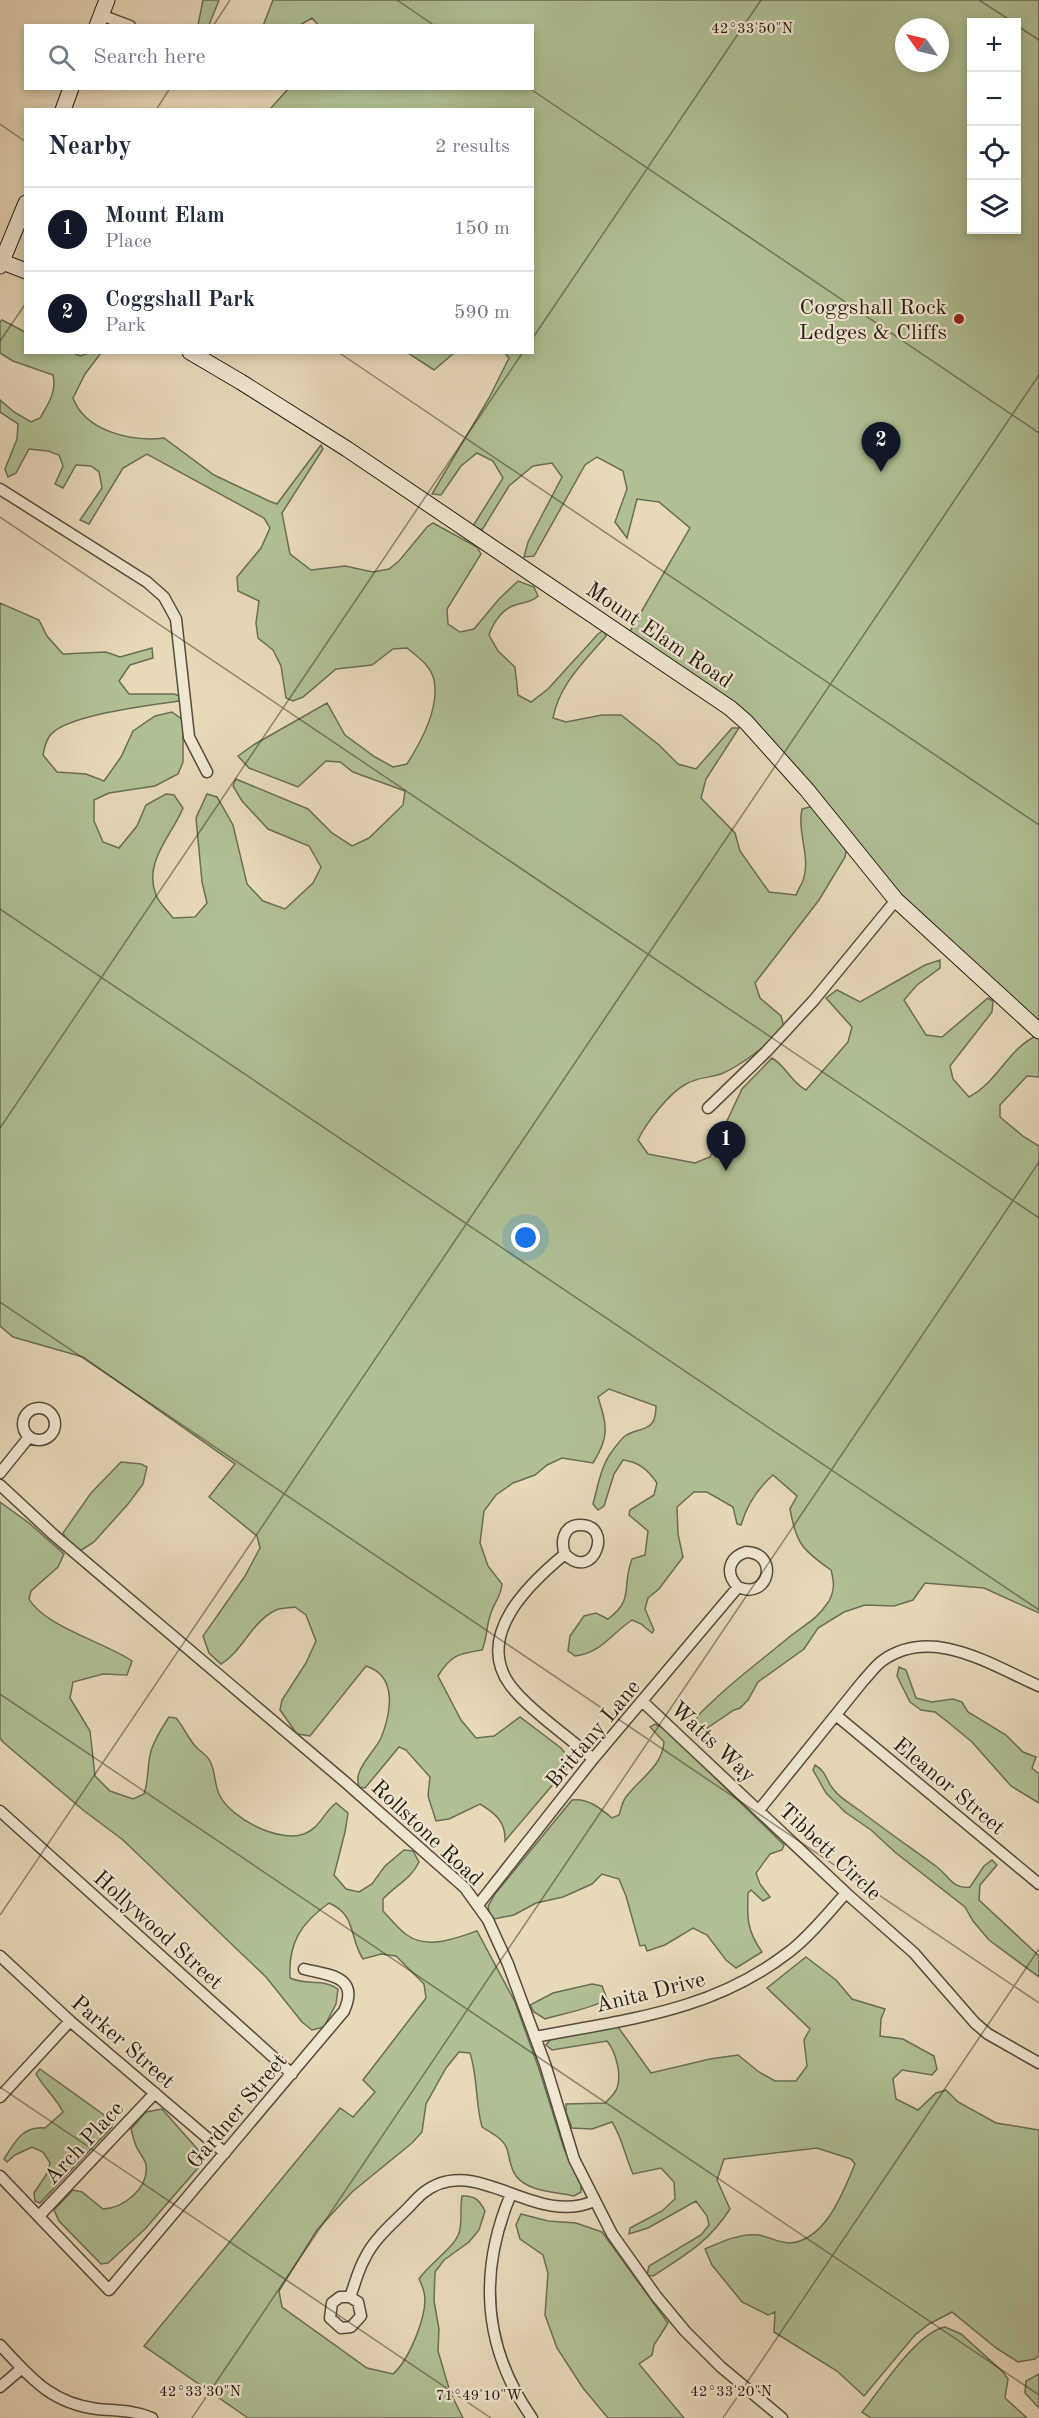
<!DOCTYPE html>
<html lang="en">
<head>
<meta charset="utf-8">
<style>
  :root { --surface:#fff; --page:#f2f2f3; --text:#1f2937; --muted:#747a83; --line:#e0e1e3; --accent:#111827 }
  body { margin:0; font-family:"Old Standard TT",serif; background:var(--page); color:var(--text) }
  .controls { position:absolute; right:18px; top:18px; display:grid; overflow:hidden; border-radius:0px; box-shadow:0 3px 9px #0003 }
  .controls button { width:54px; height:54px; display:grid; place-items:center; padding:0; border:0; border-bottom:2px solid var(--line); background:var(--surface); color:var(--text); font:30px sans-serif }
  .compass { position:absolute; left:895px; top:18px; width:54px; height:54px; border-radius:50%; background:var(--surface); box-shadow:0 3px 9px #0003; rotate:304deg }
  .you { position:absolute; left:526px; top:1238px; width:21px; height:21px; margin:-15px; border:4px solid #fff; border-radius:50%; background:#1a73e8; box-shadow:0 0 0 9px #1a73e833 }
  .badge { display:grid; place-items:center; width:39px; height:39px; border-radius:50%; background:var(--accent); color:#fff; font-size:20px; font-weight:700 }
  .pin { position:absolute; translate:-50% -50px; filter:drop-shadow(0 2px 3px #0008) }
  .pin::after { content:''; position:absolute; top:32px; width:21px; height:18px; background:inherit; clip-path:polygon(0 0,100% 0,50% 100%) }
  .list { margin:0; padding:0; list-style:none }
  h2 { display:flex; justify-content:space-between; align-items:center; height:78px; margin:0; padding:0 24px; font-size:26px }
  h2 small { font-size:20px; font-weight:400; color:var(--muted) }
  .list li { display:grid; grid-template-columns:39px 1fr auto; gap:18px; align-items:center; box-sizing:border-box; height:84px; padding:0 24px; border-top:2px solid var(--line) }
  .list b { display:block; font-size:22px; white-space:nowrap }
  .list p { margin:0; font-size:20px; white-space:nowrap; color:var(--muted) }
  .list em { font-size:20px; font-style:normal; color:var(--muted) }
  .icon { flex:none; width:33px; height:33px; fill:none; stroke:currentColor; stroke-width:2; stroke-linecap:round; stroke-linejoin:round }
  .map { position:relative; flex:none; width:1039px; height:2418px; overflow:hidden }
  .search { position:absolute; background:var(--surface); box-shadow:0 3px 9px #0003; left:24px; top:24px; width:510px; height:66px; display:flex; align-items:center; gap:15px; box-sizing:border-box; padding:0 21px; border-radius:0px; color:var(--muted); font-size:22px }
  .panel { position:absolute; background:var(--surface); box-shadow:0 3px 9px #0003; left:24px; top:108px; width:510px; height:246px; border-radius:0px }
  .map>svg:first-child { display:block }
  .green { fill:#b0c094; stroke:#6b6e54; stroke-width:1.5; fill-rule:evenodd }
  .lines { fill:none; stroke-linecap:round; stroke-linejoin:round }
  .minor-casing { stroke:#564b3c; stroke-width:13 }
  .secondary-casing { stroke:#261c13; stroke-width:17 }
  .minor { stroke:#f0e6d2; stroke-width:10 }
  .secondary { stroke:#f0e6d2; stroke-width:15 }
  .ticks { fill:none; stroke:#261c13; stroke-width:1.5; stroke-opacity:0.45 }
  .poi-dot { fill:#8f2418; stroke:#f0e6d2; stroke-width:2 }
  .labels { text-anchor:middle; stroke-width:4.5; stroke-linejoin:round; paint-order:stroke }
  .poi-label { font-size:22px; fill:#261c13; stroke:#f0e6d2; text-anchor:end }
  .street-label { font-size:22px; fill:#261c13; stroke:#f0e6d2 }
  .ticks-label { font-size:15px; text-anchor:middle; fill:#261c13; stroke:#f0e6d2; stroke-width:4.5; stroke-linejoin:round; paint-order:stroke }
</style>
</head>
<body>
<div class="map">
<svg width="1039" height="2418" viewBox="0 0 1039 2418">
  <rect width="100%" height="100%" fill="#e8d9b9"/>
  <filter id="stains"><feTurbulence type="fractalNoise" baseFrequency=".00333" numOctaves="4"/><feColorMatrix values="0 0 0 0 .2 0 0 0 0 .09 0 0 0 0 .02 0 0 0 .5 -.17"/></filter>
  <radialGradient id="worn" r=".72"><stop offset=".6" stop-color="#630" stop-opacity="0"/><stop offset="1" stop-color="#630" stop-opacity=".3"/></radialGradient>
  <!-- green -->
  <path class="green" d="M 203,0 L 219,0 L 209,25 L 198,25 Z
    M 273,0 L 1039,0 L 1039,1031 L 896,900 L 746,722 L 626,638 L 690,528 L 659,502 L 637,499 L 627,538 L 615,522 L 627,489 L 623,471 L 597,457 L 585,465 L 534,556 L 524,557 L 528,542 L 562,477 L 552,463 L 533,466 L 509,486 L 482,530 L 473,526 L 503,478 L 493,461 L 477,453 L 461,466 L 441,495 L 432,494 L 489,398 L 509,358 L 505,353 L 532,352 L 532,110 L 270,109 L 288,89 L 532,88 L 532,26 L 319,26 L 312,18 L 300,25 L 263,26 ZM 972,22 L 1016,22 L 1016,230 L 972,230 ZM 904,27 L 940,27 L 940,63 L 904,63 Z
    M 2,320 L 25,332 L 26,352 L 73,353 L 80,356 L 89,353 L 101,353 L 85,374 L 73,398 C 85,431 131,442 164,438 L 214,475 L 269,501 L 277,504 L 321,445 L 323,449 L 282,513 L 290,554 L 311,570 L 345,566 L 373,572 L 389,569 L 399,561 L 427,527 L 433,523 L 477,547 L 481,554 L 447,609 L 448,624 L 460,632 L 474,629 L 499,599 L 518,581 L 534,587 L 538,596 C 531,603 524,602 515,605 C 502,609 493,623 489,635 L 498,651 L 515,667 L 518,695 L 531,702 L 548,689 L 598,634 L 604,630 L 606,636 C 585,661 559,684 553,718 L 566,722 L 602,715 L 621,715 L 659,745 L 678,764 L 696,769 L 732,728 L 739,728 L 706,779 L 701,798 L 735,833 L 740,851 L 769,892 L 796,895 C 798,889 803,883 804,877 C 810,855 797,831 802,809 L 813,806 L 847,847 L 845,857 L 819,900 L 755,983 L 760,998 L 781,1016 L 784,1027 C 769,1044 742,1065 721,1074 C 709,1078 698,1077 686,1084 C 669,1093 646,1123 638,1140 L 648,1154 L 695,1163 L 710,1157 L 742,1089 L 772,1058 C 786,1066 791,1082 806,1090 L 848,1042 L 852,1027 L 826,998 L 837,990 L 860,1002 L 925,965 L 940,960 L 940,968 L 917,985 L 904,1000 L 926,1035 L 942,1037 L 988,998 L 993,1001 L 992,1012 L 950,1066 L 953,1079 L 969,1097 C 999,1081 1007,1050 1036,1036 L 1039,1039 L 1039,1077 L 1027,1076 L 1000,1105 L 1000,1117 L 1024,1137 L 1039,1146 L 1039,1613 L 984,1588 L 925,1583 L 913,1600 L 894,1606 L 865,1605 L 844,1612 L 818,1628 L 804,1649 L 758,1682 L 748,1700 L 740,1708 L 734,1710 L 697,1735 L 692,1729 C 695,1715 704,1710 714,1700 C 737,1678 763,1659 788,1638 C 805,1624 816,1621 829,1601 C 835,1590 834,1581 831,1570 C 802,1550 796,1543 790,1509 L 797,1496 L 773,1475 C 757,1489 747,1504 741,1525 L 737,1524 L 733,1507 L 707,1492 L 694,1492 L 677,1507 L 678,1534 L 683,1557 L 659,1589 L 648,1598 L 645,1609 L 654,1630 L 652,1633 L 641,1624 L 632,1620 C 611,1634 601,1653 575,1656 L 568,1651 L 570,1636 L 584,1616 L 596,1613 L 608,1619 C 635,1599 621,1588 632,1559 L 645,1555 L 648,1531 L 629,1515 L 630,1510 L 654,1495 L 657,1483 C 648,1470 639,1462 623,1460 L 614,1474 L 604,1506 L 598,1510 L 593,1504 C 598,1486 601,1465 613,1450 C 616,1446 621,1439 625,1436 C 640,1426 656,1434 656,1406 L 609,1389 L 598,1397 C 607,1426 610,1436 593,1463 L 562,1458 L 547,1465 L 535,1475 L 513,1483 L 496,1495 L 484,1511 L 480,1543 L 488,1566 L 502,1584 C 501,1597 493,1604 490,1616 C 486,1628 487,1639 482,1650 C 458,1654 451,1655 438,1676 L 461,1720 L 476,1738 L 494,1736 L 520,1717 L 561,1748 L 572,1762 L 505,1841 C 506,1822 495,1813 480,1804 L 449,1819 L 436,1821 L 428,1796 L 430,1777 L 406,1750 L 399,1747 L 365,1788 L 359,1787 C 358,1783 357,1777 359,1773 C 363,1761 375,1750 381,1738 C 391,1713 398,1676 366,1666 L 310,1736 L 297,1734 L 280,1710 L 282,1700 L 306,1663 L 316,1641 L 306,1615 L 295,1607 C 289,1608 281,1608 276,1610 C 251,1622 243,1651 221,1664 L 209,1653 L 203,1636 L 245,1576 L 260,1548 L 257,1536 L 209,1497 L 235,1464 L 83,1357 L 13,1337 L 0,1326 L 0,603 L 39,620 L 47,636 L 63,654 L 106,652 L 120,657 L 152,648 L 153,658 L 130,665 L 119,681 L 129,694 L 174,694 L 180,696 L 179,701 C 153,705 61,715 49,737 C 46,742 44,749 43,755 L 57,772 L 86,774 L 104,781 L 121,757 L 133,731 L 155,716 L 172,712 L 183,720 L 183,762 L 178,774 L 155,786 L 109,793 L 94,800 L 94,821 L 103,842 L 119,848 L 137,826 L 146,805 L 166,794 L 174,795 L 183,808 C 171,837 143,862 156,895 C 159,903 168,911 173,918 L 195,917 L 207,903 L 202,882 L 196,818 L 207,794 L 217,797 L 233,825 L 247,884 L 263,901 L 285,909 L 313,883 L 321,867 L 309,846 L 268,829 L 242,801 L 233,786 L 236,779 L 308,809 L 332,833 L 352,846 L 369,838 L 403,805 L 405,791 L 353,772 L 340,762 L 326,761 L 298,787 L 249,768 L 238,756 L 255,744 L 327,703 L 345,735 L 375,757 L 393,767 L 407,764 C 421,742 440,708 434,680 C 431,666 418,657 407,648 L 393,649 L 372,665 L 336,669 L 303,697 L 293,701 L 286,698 L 281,666 L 273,650 L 258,638 L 256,623 L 259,601 L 238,591 L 237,577 L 261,548 L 270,528 L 264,518 L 147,454 L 123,468 L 89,524 L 80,520 L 102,488 L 99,472 L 91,466 L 76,465 L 63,488 L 55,484 L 63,466 L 59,455 L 48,451 L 29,449 L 16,473 L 8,477 L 5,469 L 17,439 L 18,424 L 0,412 L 0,400 L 14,412 L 31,422 L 40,418 C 48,404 57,392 53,375 L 13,361 L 0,353 L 0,322 Z
    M 408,353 L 454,353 L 434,370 Z
    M 121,1462 L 141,1464 L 147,1467 L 143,1484 L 128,1504 L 94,1542 L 80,1551 L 69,1544 L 63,1533 L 91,1493 Z
    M 0,1502 L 29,1523 L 64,1554 L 58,1567 L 31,1591 L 29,1599 C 44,1626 106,1643 132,1661 L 127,1675 L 103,1674 L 73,1682 L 70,1698 L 90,1731 L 95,1776 L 110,1791 L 133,1799 L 144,1794 C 149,1780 147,1765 151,1751 C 155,1738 162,1728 169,1717 L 176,1718 C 184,1727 188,1739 197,1748 C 201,1752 207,1755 210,1761 C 216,1772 214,1786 220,1796 C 232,1819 279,1843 304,1834 C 319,1829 324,1812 336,1803 L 348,1813 L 345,1832 L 334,1875 L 346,1889 L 359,1892 L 372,1884 L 385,1866 L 404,1850 L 413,1851 L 419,1862 C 411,1879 396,1885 383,1899 L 383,1911 C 391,1919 398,1929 407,1935 C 428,1950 456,1938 477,1931 L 515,2002 L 539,2069 L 564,2149 L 581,2182 L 581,2192 L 574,2196 C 557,2192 528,2192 516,2176 C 510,2168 510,2158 507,2149 C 503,2138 491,2133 482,2127 C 475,2102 478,2077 470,2053 L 459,2052 L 446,2068 L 426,2104 L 422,2132 L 412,2143 L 352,2192 L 317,2230 L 279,2291 L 282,2307 L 367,2368 L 393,2374 C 409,2360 429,2313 424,2292 C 423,2288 421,2283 419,2279 C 429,2263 458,2246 460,2229 C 462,2218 460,2207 462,2196 C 475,2195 480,2201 485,2211 L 479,2230 L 469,2242 L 444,2260 L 435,2272 L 434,2301 L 439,2329 L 438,2351 L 450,2392 L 463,2418 L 248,2418 L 144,2346 L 340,2108 L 353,2117 L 375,2092 L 363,2080 L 426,1998 L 424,1984 L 396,1956 L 381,1954 L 363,1959 C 349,1938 357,1915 329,1903 C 301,1923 288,1943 290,1978 C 307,1986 322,1978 338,1989 L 336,2004 L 324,2027 L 312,2030 L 302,2022 L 266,1977 L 123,1840 L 83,1810 L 3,1742 L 0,1738 Z
    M 899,1667 L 906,1670 L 916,1698 L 932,1702 L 953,1699 L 962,1702 L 968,1712 L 1006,1735 L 1023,1752 L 1036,1757 L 1032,1768 L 1039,1774 L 1039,1803 L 1011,1786 L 972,1742 L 949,1723 L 935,1712 L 921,1710 L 910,1702 L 897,1676 Z
    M 655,1724 L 665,1729 L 784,1845 L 782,1850 L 770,1854 L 756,1873 L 760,1884 L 770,1897 L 763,1901 L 751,1890 L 748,1893 C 747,1918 747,1931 762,1952 L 736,1968 L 726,1960 L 707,1935 L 693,1928 L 665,1945 L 647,1951 L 645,1945 L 640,1946 L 626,1896 L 619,1879 L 602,1874 L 592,1884 L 563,1897 L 536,1903 L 514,1915 L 494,1919 L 490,1915 L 488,1906 L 495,1894 L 572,1800 C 588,1798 600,1808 612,1818 L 619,1815 C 621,1809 622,1802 626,1797 C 640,1778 662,1767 664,1742 L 650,1727 Z
    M 815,1765 C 828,1773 825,1780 834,1790 C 840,1798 851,1804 859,1810 C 885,1830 911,1848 937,1867 C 948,1875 953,1890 970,1887 L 984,1866 L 992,1860 L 997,1865 L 980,1885 L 979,1900 L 1039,1956 L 1039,1977 L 989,1940 L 973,1921 L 965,1907 L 896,1853 L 871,1830 L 845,1812 L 826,1793 L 813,1770 Z
    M 806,1957 L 836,1980 L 852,1999 L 885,2009 L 881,2019 L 880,2036 L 903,2039 L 934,2056 L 937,2069 L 932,2075 L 902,2070 L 893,2079 L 896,2099 L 918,2110 L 936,2093 L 946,2090 L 958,2102 L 996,2123 L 1039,2130 L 1039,2355 L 1035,2359 L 1018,2362 L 996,2348 L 952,2312 L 929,2324 L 915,2335 L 864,2396 L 837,2371 L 774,2332 L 775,2312 L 768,2315 L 742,2302 L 712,2265 L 705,2249 C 721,2242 740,2233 759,2235 C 769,2237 780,2243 790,2243 C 826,2240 843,2192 855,2164 L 851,2159 L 817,2148 L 724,2159 L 717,2180 L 730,2209 C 708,2243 685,2255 653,2276 L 647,2275 L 649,2266 L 701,2235 L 709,2225 L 707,2216 L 696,2201 L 648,2228 L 629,2234 L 630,2228 L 662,2211 L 675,2199 L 674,2182 L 661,2168 L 633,2174 C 625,2156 622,2137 612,2122 L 592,2129 L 572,2128 L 566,2112 L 566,2104 L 605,2103 C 610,2098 615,2094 617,2088 C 622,2075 616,2052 607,2041 L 552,2050 L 546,2045 L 551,2039 L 618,2027 L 651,2073 L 710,2059 L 738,2055 L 759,2072 L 775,2081 L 796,2081 L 807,2066 L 804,2040 L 810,2029 L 767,1988 Z
    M 592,1984 L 602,1986 L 607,1999 C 595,2008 561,2014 545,2019 L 534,2012 L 530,2005 L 553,1993 Z
    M 40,2069 L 111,2120 L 112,2127 L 40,2203 L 35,2201 L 34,2193 L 48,2172 L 50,2163 L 43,2152 L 32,2147 L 15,2155 L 7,2162 L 4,2159 C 15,2142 22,2126 45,2128 L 63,2112 C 56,2098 44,2088 36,2074 Z
    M 162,2109 L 200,2152 L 204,2161 L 145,2229 L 108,2263 L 101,2264 L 59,2221 L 54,2210 L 73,2190 L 82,2192 L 103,2209 C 124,2208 149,2188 146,2165 C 145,2159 140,2154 137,2148 C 134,2142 133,2136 131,2129 L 146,2112 Z
    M 521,2214 L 548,2221 L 576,2223 L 602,2232 L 668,2323 L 654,2345 L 652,2355 L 639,2364 L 684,2418 L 608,2418 L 583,2388 L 557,2348 L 545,2315 L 548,2273 L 543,2255 L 520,2239 L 516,2225 Z
    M 945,2327 L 961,2334 L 1003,2372 L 1008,2379 L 1005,2398 L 1027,2418 L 871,2418 L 862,2412 C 881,2389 917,2332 945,2327 Z
    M 1039,2374 L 1039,2408 L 1025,2393 L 1026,2381 Z"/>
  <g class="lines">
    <defs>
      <path id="minor" d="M 101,15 L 130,26
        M 0,489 L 147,582 L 164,597 L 176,619 L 189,737 L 207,772
        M 708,1108 L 766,1052 L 814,1000 L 896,900
        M23 1424a16 16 0 1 1 32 0a16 16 0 1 1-32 0Z
        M 0,1473 L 29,1437
        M 0,1485 L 55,1536 L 344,1781 L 465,1888 L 488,1920 L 508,1964 L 545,2064 L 574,2159 L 612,2234 L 656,2296 L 685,2331 L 721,2367 L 782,2418
        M 565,1554 C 560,1541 564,1526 579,1525 C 615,1523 594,1584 565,1554 C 530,1583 474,1635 510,1685 C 530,1711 568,1736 593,1759
        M 643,1702 L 846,1893 L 914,1953 L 975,2023 L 988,2034 L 1039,2063
        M 837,1716 L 1039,1884
        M 759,1810 L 863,1681 C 869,1675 875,1666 882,1661 C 932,1625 991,1665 1039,1686
        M 0,1811 L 292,2074
        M 478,1905 L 593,1759 L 738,1587 C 769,1601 780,1553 746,1552 C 728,1558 725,1574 738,1587
        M 0,1956 L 70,2021 L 225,2153
        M 535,2037 C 628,2019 711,2012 789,1952 C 810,1936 828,1913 846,1893
        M 0,2097 L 70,2021
        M 0,2176 L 109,2290 L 344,2011 C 360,1976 329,1975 304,1969
        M 511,2194 C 478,2272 483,2348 532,2418
        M 39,2216 L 155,2093
        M 350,2297 L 358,2302 L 361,2316 L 351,2327 L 341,2328 L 330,2318 L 332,2303 L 340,2297 L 350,2297 C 355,2284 358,2270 365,2258 C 374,2239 392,2224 407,2209 C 412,2204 417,2198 423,2193 C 475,2151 534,2228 594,2201
        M 0,2345 C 30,2377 50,2403 97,2409 C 116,2411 134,2410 152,2418
        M 0,2387 L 21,2369"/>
      <path id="secondary" d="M 97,26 L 107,0
        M 63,110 L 71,88
        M 0,261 L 26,271
        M 0,266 L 26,203
        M 190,352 L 241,382 L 347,449 L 730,708 L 746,722 L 807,790 L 896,900 L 1039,1031"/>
    </defs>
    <!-- minor casing -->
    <use href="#minor" class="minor-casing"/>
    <!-- secondary casing -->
    <use href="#secondary" class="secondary-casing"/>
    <!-- minor -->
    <use href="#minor" class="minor"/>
    <!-- secondary -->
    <use href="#secondary" class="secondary"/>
  </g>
  <!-- ticks -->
  <path class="ticks" d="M 397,0 L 435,26M 979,0 L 1013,22M 1016,25 L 1039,40M 213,26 L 230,0M 529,88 L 1039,433M 156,110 L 170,88M 0,124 L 26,142M 532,339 L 761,0M 0,341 L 26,303M 338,352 L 1039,825M 0,517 L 1039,1218M 0,909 L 1039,1610M 0,1128 L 523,352M 0,1302 L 1039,2003M 0,1694 L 1039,2395M 0,1915 L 1039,375M 0,2087 L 491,2418M 192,2418 L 1039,1162M 723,2418 L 1039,1949"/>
  <!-- markers -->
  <circle class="poi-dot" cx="959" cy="319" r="6"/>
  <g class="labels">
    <!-- poi labels -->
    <g class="poi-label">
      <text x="947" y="314">Coggshall Rock<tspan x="947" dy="25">Ledges &amp; Cliffs</tspan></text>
    </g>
    <!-- street labels -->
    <g class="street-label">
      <text transform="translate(660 634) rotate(34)" y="8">Mount Elam Road</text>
      <text transform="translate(592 1733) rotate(-50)" y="8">Brittany Lane</text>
      <text transform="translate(714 1741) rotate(43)" y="8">Watts Way</text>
      <text transform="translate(950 1785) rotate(40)" y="8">Eleanor Street</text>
      <text transform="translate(428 1832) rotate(43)" y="8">Rollstone Road</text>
      <text transform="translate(831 1851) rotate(43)" y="8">Tibbett Circle</text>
      <text transform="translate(159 1929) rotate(42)" y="8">Hollywood Street</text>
      <text transform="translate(650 1991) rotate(-14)" y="8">Anita Drive</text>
      <text transform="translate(124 2041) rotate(41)" y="8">Parker Street</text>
      <text transform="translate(236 2110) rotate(-50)" y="8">Gardner Street</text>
      <text transform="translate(83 2142) rotate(-47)" y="8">Arch Place</text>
    </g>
  </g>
  <g class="ticks-label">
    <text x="752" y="33">42°33'50"N</text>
    <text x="200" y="2396">42°33'30"N</text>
    <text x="731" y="2396">42°33'20"N</text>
    <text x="479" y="2400">71°49'10"W</text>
  </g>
  <rect width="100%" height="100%" filter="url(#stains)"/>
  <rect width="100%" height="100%" fill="url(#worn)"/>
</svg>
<div class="controls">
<button>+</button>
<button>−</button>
<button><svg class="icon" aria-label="locate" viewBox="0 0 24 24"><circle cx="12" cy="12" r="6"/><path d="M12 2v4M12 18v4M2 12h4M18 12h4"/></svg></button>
<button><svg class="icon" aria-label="layers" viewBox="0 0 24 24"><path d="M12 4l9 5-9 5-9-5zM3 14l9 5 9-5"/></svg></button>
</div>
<svg class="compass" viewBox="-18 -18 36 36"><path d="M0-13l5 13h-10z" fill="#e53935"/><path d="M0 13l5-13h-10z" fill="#747a83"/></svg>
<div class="you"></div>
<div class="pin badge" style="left:726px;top:1171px">1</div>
<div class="pin badge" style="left:881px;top:472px">2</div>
<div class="search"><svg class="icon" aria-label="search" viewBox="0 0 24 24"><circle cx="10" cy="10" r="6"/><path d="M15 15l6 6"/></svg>Search here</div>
<section class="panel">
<h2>Nearby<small>2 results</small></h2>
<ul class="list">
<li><span class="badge">1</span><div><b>Mount Elam</b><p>Place</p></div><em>150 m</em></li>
<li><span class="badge">2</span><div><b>Coggshall Park</b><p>Park</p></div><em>590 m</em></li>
</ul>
</section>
</div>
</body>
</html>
